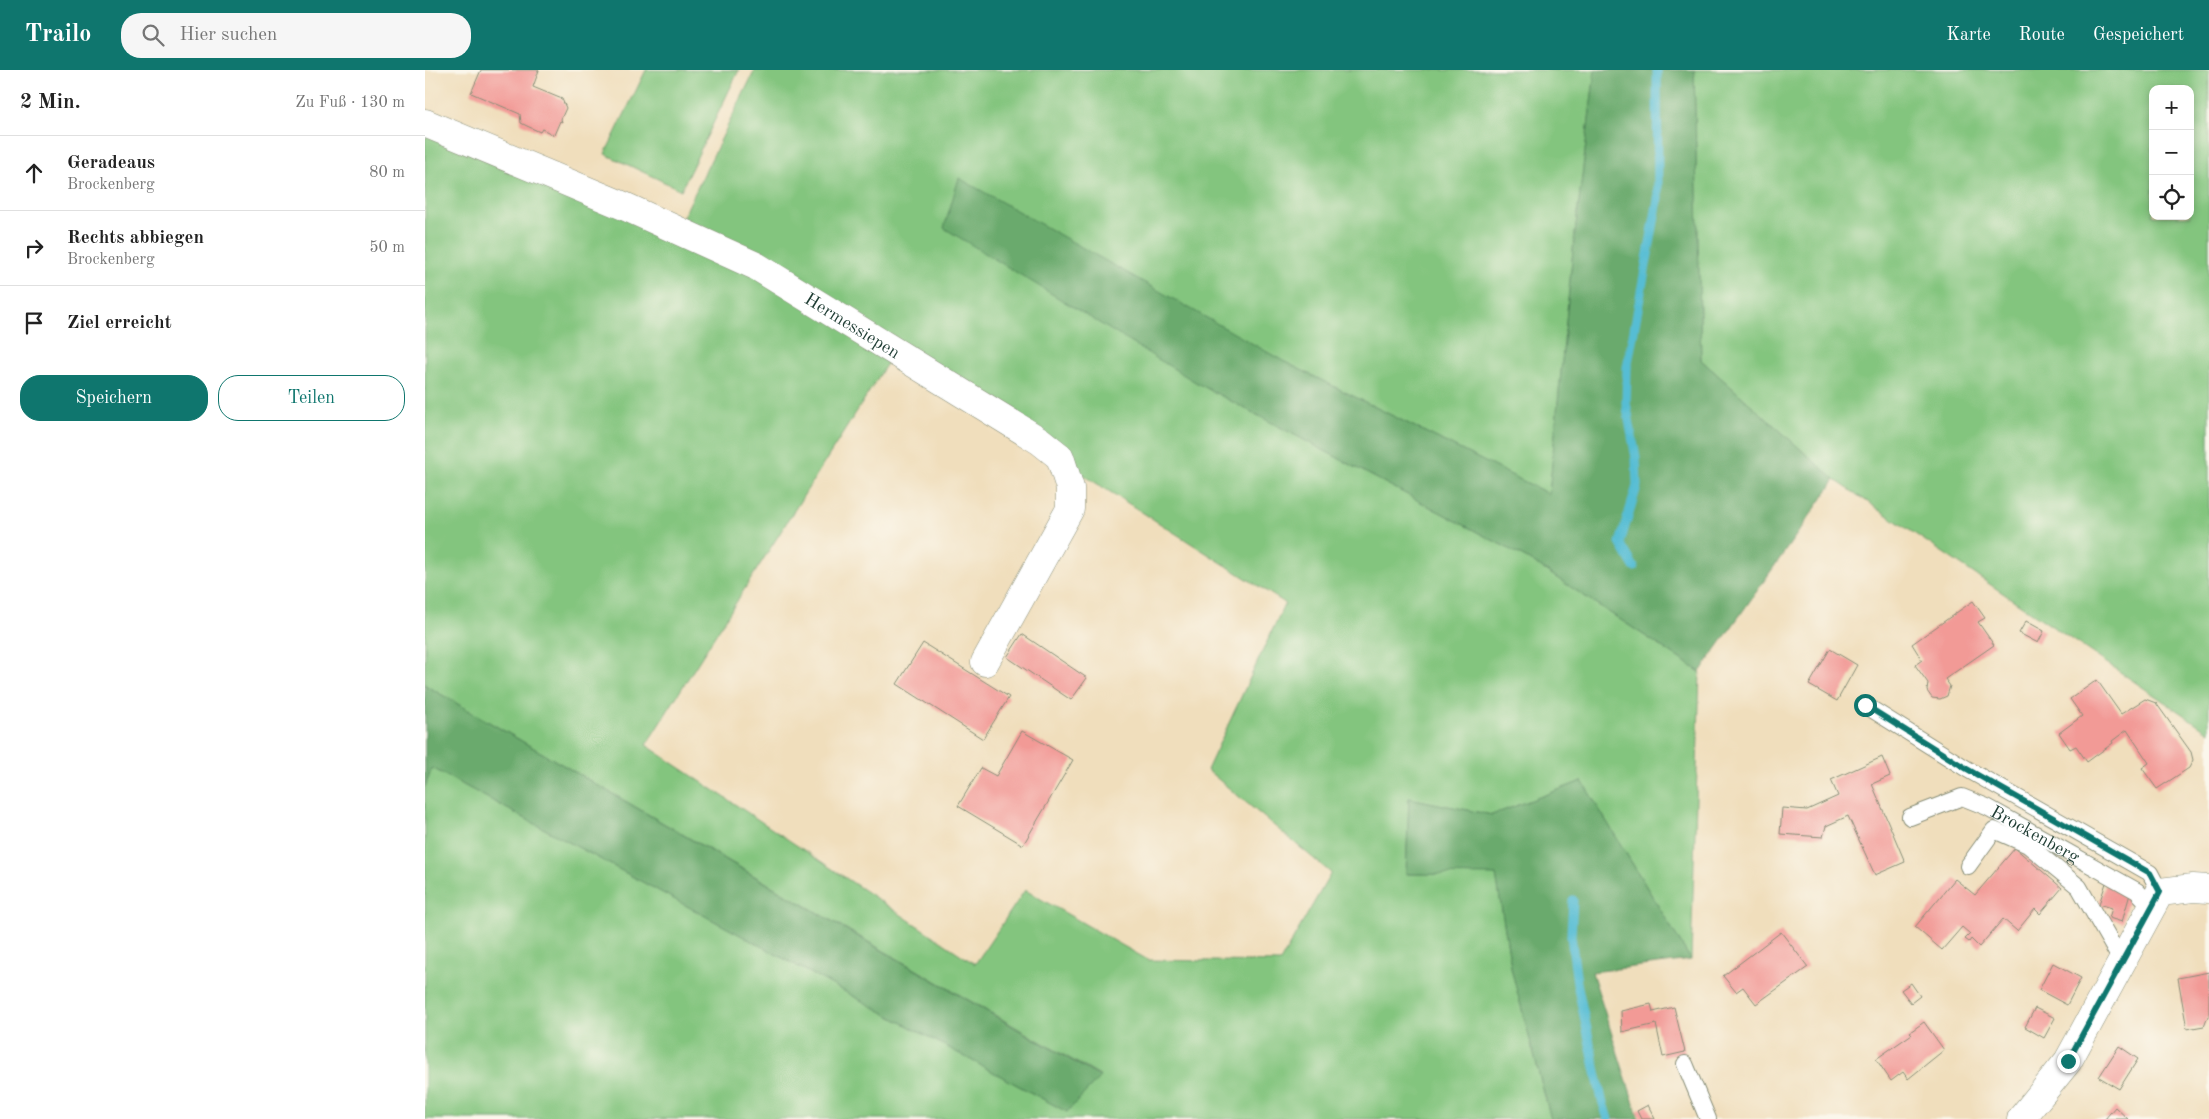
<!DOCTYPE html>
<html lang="de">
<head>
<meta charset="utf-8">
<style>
  :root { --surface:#fff; --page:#f6f6f6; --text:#222; --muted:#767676; --line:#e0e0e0; --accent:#0f766e }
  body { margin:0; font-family:"Old Standard TT",serif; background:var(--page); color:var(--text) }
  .controls { position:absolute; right:15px; top:15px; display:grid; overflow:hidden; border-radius:10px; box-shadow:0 2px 8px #0003 }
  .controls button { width:45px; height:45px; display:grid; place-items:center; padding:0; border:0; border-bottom:1px solid var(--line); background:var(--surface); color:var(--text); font:25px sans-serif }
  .stop { position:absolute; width:15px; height:15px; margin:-11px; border:4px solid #0f766e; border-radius:50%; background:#fff }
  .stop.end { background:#0f766e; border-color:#fff; box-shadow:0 1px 5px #0008 }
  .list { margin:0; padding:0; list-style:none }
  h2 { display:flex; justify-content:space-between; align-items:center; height:65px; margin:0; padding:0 20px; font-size:21px }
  h2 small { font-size:16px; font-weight:400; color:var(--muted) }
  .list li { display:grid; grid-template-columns:32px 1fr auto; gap:15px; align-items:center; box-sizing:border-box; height:75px; padding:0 20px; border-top:1px solid var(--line) }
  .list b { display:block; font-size:19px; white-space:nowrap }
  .list p { margin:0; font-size:16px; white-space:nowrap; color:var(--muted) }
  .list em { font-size:16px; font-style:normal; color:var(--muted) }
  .actions { display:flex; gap:10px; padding:15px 20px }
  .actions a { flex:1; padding:11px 0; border:1px solid var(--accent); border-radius:20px; text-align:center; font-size:18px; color:var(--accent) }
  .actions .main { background:var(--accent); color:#fff }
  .icon { flex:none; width:28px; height:28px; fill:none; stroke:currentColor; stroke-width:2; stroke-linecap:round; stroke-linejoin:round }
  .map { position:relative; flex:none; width:1784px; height:1049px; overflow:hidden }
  header { display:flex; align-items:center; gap:30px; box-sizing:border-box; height:70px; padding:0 25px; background:var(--accent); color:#fff }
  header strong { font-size:24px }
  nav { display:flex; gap:28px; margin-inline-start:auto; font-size:18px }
  .search { width:350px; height:45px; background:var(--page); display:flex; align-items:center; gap:12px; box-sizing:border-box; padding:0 18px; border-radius:20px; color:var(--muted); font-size:19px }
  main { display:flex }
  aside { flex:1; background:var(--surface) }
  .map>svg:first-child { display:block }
  .green { fill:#83c57e; stroke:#518159; fill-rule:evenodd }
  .forest { fill:#6aaa6d; stroke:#447450 }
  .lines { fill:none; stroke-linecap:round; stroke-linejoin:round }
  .stream { stroke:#57bdd4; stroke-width:9 }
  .building { fill:#f29a96 }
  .lane-casing { stroke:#888e78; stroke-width:18 }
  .street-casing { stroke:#888e78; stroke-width:29 }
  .lane { stroke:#fff; stroke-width:16 }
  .street { stroke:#fff; stroke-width:28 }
  .route { stroke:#0f766e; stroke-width:6 }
  .labels { text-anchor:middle; stroke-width:5; stroke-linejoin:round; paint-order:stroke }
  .street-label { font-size:18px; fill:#1f3d34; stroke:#fbf7ec }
</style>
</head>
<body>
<header>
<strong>Trailo</strong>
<div class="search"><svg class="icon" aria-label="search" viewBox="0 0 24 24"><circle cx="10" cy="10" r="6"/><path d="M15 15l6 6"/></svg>Hier suchen</div>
<nav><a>Karte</a><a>Route</a><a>Gespeichert</a></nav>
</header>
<main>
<aside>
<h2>2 Min.<small>Zu Fuß · 130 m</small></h2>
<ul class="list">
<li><svg class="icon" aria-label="ahead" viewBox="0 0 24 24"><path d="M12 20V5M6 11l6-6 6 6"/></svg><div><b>Geradeaus</b><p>Brockenberg</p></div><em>80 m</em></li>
<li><svg class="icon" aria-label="right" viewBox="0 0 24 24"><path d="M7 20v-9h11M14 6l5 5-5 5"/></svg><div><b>Rechts abbiegen</b><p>Brockenberg</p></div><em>50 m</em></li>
<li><svg class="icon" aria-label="arrive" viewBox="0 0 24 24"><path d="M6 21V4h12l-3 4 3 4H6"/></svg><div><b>Ziel erreicht</b></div></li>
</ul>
<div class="actions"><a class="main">Speichern</a><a>Teilen</a></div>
</aside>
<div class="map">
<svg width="1784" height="1049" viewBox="0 0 1784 1049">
  <rect width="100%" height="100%" fill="#fbf7ec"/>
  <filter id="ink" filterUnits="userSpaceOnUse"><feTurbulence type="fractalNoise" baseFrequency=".02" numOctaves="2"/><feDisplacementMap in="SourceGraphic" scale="10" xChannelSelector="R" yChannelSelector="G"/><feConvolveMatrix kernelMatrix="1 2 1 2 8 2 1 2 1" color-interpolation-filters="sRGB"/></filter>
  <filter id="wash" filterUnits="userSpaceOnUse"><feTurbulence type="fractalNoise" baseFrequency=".0096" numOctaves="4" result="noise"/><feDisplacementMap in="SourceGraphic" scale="20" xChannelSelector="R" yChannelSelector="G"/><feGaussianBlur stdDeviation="1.12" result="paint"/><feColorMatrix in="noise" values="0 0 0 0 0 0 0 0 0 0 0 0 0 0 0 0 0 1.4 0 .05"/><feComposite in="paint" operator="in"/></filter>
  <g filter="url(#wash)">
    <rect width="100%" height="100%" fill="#f0debc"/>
    <!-- green -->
    <path class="green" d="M 221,0 L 314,0 L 256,120 L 180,84 Z
      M 330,0 L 1170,0 L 1148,180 L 1124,424 L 860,292 L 772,313 L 1103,489 L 1275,602 L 1266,890 L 1157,711 L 1067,745 L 984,728 L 981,804 L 1071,804 L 1087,902 L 1126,1049 L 0,1049 L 0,717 L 7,698 L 642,1042 L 675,1006 L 0,615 L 0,63 L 255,153 ZM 468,284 L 860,533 L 782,700 L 906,803 L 855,892 L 723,890 L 600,820 L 550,894 L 221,675 Z
      M 1269,0 L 1784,0 L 1784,662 L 1410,410 L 1276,290 ZM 1728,19 L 1765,19 L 1765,146 L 1728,146 Z"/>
    <!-- forest -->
    <path class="forest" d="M 1170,0 L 1269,0 L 1276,290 L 1410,410 L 1275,602 L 1103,489 L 772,313 L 519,158 L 534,108 L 860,292 L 1124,424 L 1148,180 Z
      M 0,615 L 675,1007 L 642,1042 L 7,698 L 0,717 Z
      M 1157,711 L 1266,890 L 1167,902 L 1214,1049 L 1126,1049 L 1087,902 L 1071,805 L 981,804 L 984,728 L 1067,745 Z"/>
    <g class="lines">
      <!-- stream -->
      <path class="stream" d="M 1209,497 L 1195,473 L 1212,416 L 1211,388 L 1201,333 L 1202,298 L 1233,130 L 1232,0
        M 1148,830 L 1146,866 L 1152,913 L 1177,1030 L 1183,1049"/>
    </g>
    <g id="blocks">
      <!-- building -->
      <path class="building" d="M 56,0 L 114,0 L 108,17 L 137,29 L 141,38 L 136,49 L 137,52 L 135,51 L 129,65 L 117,59 L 115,62 L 102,56 L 96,53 L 95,44 L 46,23 Z
        M 1548,531 L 1560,548 L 1553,552 L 1569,575 L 1520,609 L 1525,616 L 1522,626 L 1515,629 L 1507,628 L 1502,621 L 1503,613 L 1490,595 L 1497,590 L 1487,574 Z
        M 1601,551 L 1619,561 L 1613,573 L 1594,563 Z
        M 597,564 L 662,608 L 646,630 L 582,587 Z
        M 498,573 L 584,627 L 558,669 L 472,614 Z
        M 1405,579 L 1432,595 L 1412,631 L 1384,615 Z
        M 1672,610 L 1696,644 L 1720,629 L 1731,633 L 1766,682 L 1768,690 L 1764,698 L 1732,719 L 1717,698 L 1724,693 L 1702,660 L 1687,671 L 1688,673 L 1662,692 L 1651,676 L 1645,679 L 1634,663 L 1657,646 L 1645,629 Z
        M 597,661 L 648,690 L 598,775 L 533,736 L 556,698 L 571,706 Z
        M 1457,687 L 1465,706 L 1447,714 L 1480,792 L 1450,805 L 1423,746 L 1401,756 L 1398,767 L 1355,764 L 1357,738 L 1382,740 L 1413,726 L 1406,710 Z
        M 1590,778 L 1637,818 L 1615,844 L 1610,839 L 1592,861 L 1578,849 L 1554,877 L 1546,869 L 1544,872 L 1540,869 L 1545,864 L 1537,857 L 1517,880 L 1490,857 L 1530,809 L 1550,825 Z
        M 1681,813 L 1694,817 L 1693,820 L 1705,824 L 1697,852 L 1684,848 L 1687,838 L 1674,834 Z
        M 1356,862 L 1383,897 L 1331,934 L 1318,917 L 1311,922 L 1298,906 Z
        M 1628,893 L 1656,908 L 1642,935 L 1614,920 Z
        M 1784,902 L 1784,947 L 1782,948 L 1779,956 L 1762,959 L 1753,908 Z
        M 1486,913 L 1495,926 L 1486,933 L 1476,920 Z
        M 1226,934 L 1228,942 L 1249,937 L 1260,982 L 1238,987 L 1231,954 L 1197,962 L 1196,941 Z
        M 1610,938 L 1630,948 L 1619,968 L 1600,957 Z
        M 1499,952 L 1519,980 L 1483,1009 L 1478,1002 L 1466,1011 L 1451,989 L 1487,964 L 1485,962 Z
        M 1694,976 L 1713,989 L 1694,1019 L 1674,1007 Z
        M 1223,1035 L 1230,1049 L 1216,1049 L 1212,1041 Z
        M 1690,1037 L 1703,1049 L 1680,1049 Z"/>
    </g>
  </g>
  <g filter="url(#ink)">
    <use href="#blocks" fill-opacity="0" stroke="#888e78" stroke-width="1"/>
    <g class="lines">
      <defs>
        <g id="lane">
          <path d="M 1440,635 L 1542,699 L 1725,803 L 1735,822"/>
          <path id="s1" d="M 1485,747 L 1537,727 L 1562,737 L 1712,821 L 1727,837"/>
          <path d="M 1543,796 L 1569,760 L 1603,775 L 1654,817 L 1697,892"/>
          <path d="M 1260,994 L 1283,1049"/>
        </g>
        <g id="street">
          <path id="s2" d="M 0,53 L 199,136 L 331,196 L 615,371 L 635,387 L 645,418 L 645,439 L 560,592"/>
          <path d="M 1596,1049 L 1643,991 L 1735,822 L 1768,818 L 1784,819"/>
        </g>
      </defs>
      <!-- lane casing -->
      <use href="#lane" class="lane-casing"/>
      <!-- street casing -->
      <use href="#street" class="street-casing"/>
      <!-- lane -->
      <use href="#lane" class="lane"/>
      <!-- street -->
      <use href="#street" class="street"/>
    </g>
  </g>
  <g class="lines" filter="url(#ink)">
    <!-- route -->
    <path class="route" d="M 1440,635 L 1542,699 L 1725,803 L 1735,822 L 1643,991"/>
  </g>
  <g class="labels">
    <!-- street labels -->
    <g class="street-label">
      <text dy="6" stroke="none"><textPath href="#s2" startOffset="474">Hermessiepen</textPath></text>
      <text dy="6" stroke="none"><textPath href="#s1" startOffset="138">Brockenberg</textPath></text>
    </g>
  </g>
</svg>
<div class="controls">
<button>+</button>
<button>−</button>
<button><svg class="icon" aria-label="locate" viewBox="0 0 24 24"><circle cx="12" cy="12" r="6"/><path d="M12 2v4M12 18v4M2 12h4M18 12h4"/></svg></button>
</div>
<div class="stop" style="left:1440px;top:635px"></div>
<div class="stop end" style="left:1643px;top:991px"></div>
</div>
</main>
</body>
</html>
